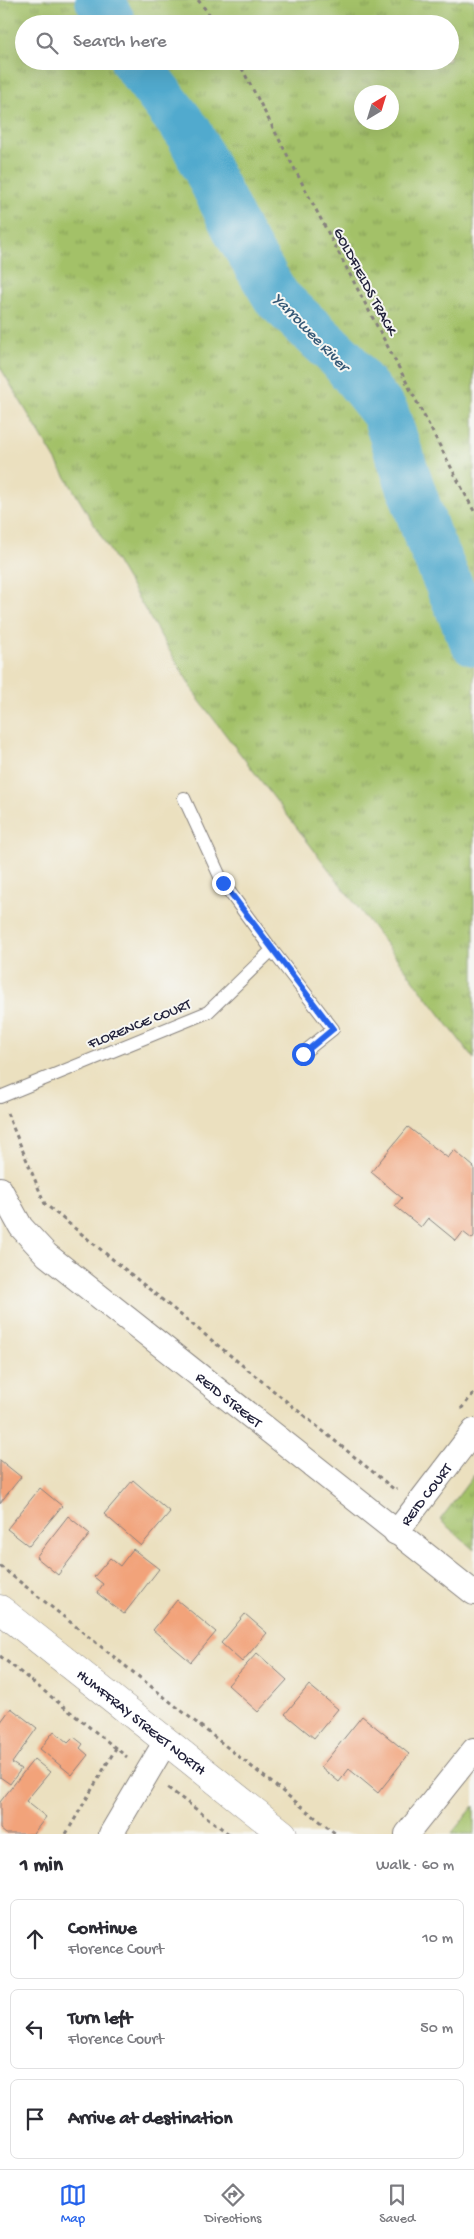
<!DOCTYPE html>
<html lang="en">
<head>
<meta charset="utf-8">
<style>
  :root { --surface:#fff; --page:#f7f7f7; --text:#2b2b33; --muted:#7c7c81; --line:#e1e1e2; --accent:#2563eb }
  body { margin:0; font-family:"Gochi Hand",sans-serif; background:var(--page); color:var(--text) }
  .compass { position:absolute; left:354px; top:85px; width:45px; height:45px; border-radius:50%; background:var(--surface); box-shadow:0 5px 20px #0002; rotate:38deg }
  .stop { position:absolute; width:15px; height:15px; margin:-11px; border:4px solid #2563eb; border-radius:50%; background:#fff }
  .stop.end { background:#2563eb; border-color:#fff; box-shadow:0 1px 5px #0008 }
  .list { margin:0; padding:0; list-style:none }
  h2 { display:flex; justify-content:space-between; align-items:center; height:65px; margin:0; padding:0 20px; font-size:21px }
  h2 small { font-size:16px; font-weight:400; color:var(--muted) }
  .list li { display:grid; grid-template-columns:32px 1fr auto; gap:15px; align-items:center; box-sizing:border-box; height:80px; margin:0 10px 10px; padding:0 10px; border:1px solid var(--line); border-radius:8px }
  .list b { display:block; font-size:19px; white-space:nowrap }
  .list p { margin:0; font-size:16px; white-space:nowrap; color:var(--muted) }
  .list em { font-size:16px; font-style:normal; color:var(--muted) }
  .icon { flex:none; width:28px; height:28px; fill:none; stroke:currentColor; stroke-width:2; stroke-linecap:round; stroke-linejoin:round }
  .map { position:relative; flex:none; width:474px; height:1834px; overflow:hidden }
  .search { position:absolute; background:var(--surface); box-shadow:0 5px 20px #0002; left:15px; right:15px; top:15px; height:55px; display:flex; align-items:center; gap:12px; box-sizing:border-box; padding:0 18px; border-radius:28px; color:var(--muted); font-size:19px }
  .sheet { height:335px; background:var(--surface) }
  nav { display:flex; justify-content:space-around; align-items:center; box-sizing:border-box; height:70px; border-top:1px solid var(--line); background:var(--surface); font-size:14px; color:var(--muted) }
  nav a { display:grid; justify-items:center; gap:2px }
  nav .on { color:var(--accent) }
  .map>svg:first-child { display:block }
  .grass { fill:url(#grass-tufts); stroke:#627252; fill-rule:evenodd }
  .garden { fill:#a3c168; stroke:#627252 }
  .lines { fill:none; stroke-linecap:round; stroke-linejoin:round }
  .river { stroke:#51aace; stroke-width:48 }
  .building { fill:#f2a37a }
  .service-casing { stroke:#86817d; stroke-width:14 }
  .minor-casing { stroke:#86817d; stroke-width:26 }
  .tertiary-casing { stroke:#86817d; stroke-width:29 }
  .path { stroke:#86817d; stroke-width:3; stroke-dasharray:4 4; stroke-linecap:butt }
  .service { stroke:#fff; stroke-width:12 }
  .minor { stroke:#fff; stroke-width:24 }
  .tertiary { stroke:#fff; stroke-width:28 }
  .route { stroke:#2563eb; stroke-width:6 }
  .labels { text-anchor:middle; stroke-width:4; stroke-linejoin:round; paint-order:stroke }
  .street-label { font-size:15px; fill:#22223b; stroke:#f6f6f2 }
  .water-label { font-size:16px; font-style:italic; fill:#355876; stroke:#f6f6f2 }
</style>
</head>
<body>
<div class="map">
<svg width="474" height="1834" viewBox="0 0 474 1834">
  <defs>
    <pattern id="grass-tufts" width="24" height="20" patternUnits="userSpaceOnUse" patternTransform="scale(1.25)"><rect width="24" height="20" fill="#a3c168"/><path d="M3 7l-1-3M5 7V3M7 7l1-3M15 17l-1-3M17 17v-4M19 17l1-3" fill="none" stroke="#849c57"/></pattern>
  </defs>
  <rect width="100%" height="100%" fill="#f6f6f2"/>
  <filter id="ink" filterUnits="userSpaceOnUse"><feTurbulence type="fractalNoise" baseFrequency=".02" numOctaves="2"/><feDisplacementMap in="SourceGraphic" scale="10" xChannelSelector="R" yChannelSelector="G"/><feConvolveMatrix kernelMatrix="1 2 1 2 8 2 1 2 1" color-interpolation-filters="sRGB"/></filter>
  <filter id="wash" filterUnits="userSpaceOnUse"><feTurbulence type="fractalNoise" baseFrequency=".0096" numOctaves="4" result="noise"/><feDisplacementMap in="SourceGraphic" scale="20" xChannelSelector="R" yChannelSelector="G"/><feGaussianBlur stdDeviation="1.12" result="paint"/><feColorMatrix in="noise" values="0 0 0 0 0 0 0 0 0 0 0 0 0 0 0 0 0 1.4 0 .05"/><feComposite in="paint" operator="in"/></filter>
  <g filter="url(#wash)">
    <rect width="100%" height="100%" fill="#ebe0bf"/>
    <!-- grass -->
    <path class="grass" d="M 0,0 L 474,0 L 474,1059 L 199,700 L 0,367 ZM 24,24 L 450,24 L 450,61 L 24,61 ZM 392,92 L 392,122 L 362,122 L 362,92 Z
      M 474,1475 L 474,1550 L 440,1520 Z"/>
    <!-- garden -->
    <path class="garden" d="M 474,1806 L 474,1834 L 451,1834 Z"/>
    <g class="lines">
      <!-- river -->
      <path class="river" d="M 99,0 L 113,24
        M 134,61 L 189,133 L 238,233 L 277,298 L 342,359 L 385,413 L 427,535 L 474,642"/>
    </g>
    <g id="blocks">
      <!-- building -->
      <path class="building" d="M 408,1127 L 448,1158 L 454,1150 L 474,1167 L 474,1236 L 472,1239 L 463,1232 L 456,1241 L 428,1218 L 421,1227 L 395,1206 L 402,1198 L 371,1172 Z
        M 0,1460 L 21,1477 L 0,1503 Z
        M 133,1480 L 170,1512 L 141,1546 L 104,1514 Z
        M 40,1488 L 62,1506 L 29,1546 L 7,1529 Z
        M 68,1516 L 90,1534 L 58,1575 L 36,1557 Z
        M 133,1549 L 159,1569 L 124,1614 L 97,1593 L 103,1584 L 94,1577 L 110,1558 L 120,1566 Z
        M 177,1600 L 216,1632 L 191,1662 L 153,1630 Z
        M 245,1614 L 267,1633 L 242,1662 L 221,1643 Z
        M 257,1653 L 287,1680 L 258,1712 L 228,1685 Z
        M 309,1685 L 338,1709 L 314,1738 L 285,1714 Z
        M 11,1708 L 37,1728 L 12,1763 L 21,1769 L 10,1784 L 0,1777 L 0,1723 Z
        M 362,1716 L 409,1754 L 378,1793 L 349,1769 L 339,1782 L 321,1767 Z
        M 54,1731 L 68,1743 L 74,1737 L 83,1744 L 80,1748 L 88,1755 L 72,1775 L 40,1749 Z
        M 34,1759 L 50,1772 L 26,1801 L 46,1817 L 33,1834 L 6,1834 L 0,1829 L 0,1802 Z"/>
    </g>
  </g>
  <g filter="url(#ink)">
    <use href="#blocks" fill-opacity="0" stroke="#86817d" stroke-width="1"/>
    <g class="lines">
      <defs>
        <path id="service" d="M 272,950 L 333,1029 L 303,1053
          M 0,1097 L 208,1012 L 272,950 L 223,883 L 184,798"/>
        <g id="minor">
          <path id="s1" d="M 0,1189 L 21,1227 L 47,1255 L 474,1593"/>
          <path id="s2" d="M 396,1533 L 474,1431"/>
          <path d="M 111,1834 L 166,1741"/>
          <path d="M 407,1834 L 474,1750"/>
        </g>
        <g id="tertiary">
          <path id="s3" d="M 0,1609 L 283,1834"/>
        </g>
      </defs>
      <!-- service casing -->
      <use href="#service" class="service-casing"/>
      <!-- minor casing -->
      <use href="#minor" class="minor-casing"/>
      <!-- tertiary casing -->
      <use href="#tertiary" class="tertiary-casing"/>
      <!-- path -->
      <path class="path" d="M 198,0 L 217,24
        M 238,61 L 474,511
        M 7,1113 L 45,1204 L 395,1490 L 397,1488
        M 461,1409 L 474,1393
        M 0,1566 L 336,1834
        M 0,1656 L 127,1757
        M 168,1788 L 229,1834
        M 66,1834 L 116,1748"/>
      <!-- service -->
      <use href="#service" class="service"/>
      <!-- minor -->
      <use href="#minor" class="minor"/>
      <!-- tertiary -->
      <use href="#tertiary" class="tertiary"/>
    </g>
  </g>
  <g class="lines" filter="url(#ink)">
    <!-- route -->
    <path class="route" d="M 223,883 L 333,1029 L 303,1054"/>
  </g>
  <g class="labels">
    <!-- street labels -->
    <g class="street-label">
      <text transform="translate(366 281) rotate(62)" y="5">GOLDFIELDS TRACK</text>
      <text transform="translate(139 1023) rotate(-22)" y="5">FLORENCE COURT</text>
      <text dy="5" stroke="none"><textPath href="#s1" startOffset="314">REID STREET</textPath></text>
      <text dy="5" stroke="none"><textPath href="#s2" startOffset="49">REID COURT</textPath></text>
      <text dy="5" stroke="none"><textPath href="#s3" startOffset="181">HUMFFRAY STREET NORTH</textPath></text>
    </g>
    <!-- water labels -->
    <g class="water-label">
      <text transform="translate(312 331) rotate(46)" y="6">Yarrowee River</text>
    </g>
  </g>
</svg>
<svg class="compass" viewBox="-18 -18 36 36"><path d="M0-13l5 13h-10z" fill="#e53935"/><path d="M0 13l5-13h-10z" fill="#7c7c81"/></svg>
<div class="stop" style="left:303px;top:1054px"></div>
<div class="stop end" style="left:223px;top:883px"></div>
<div class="search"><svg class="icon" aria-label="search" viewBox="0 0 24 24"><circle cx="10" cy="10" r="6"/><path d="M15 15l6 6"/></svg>Search here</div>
</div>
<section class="sheet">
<h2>1 min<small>Walk · 60 m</small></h2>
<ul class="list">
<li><svg class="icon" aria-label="ahead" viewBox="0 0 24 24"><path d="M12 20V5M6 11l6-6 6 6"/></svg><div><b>Continue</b><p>Florence Court</p></div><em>10 m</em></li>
<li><svg class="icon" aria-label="left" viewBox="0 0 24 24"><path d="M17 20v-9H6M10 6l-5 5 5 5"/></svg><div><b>Turn left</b><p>Florence Court</p></div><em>50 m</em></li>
<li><svg class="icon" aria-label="arrive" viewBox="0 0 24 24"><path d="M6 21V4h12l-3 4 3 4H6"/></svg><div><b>Arrive at destination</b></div></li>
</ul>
</section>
<nav>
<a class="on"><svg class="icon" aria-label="map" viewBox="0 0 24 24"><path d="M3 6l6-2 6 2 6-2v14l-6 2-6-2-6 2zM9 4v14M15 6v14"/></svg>Map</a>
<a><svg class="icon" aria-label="directions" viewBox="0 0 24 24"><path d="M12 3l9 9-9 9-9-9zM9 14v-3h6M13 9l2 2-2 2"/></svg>Directions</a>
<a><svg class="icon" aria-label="saved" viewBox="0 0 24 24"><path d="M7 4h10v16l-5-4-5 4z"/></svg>Saved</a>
</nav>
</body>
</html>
